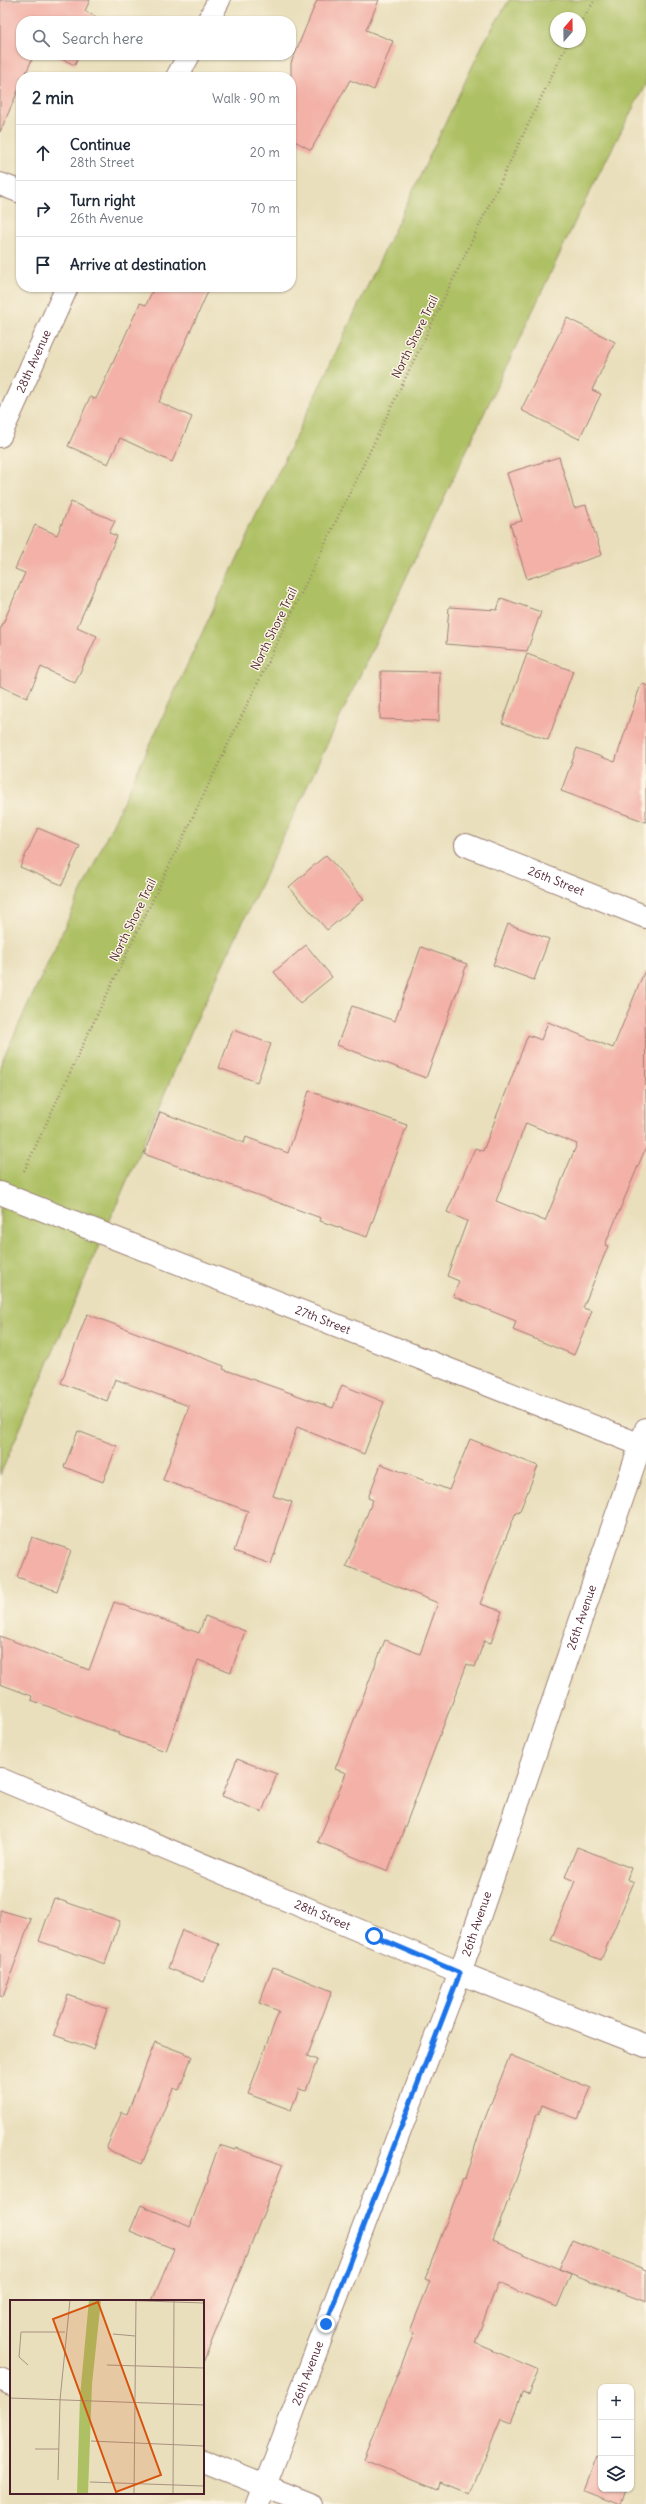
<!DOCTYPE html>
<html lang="en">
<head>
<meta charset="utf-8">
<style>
  :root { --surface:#fff; --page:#f6f6f7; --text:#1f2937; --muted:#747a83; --line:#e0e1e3 }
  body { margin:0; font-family:Delius,sans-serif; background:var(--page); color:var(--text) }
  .controls { position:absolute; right:12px; bottom:12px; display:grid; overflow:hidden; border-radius:8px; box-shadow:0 1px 3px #0004 }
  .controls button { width:36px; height:36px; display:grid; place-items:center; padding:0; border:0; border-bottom:1px solid var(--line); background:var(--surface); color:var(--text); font:20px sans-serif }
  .compass { position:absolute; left:550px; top:12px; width:36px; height:36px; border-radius:50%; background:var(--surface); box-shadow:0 1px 3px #0004; rotate:20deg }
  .stop { position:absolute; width:12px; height:12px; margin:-9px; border:3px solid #1a73e8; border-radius:50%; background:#fff }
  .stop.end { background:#1a73e8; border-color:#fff; box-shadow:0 1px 4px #0008 }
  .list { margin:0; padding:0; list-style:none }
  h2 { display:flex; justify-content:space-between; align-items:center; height:52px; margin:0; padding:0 16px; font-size:17px }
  h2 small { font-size:13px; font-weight:400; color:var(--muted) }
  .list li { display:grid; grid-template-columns:26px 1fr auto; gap:12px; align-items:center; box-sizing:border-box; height:56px; padding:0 16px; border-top:1px solid var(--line) }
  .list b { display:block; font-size:15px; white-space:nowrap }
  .list p { margin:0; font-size:13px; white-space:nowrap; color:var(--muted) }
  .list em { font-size:13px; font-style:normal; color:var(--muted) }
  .icon { flex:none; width:22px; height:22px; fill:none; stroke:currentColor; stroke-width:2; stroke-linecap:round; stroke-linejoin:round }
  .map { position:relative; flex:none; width:646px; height:2504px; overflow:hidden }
  .search { position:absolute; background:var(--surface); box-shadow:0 1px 3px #0004; left:16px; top:16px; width:280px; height:44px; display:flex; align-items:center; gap:10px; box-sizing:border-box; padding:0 14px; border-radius:16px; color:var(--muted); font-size:15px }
  .panel { position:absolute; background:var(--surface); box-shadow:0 1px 3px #0004; left:16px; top:72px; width:280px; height:220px; border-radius:16px }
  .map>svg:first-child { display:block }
  .green { fill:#adc063; stroke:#7c7047; fill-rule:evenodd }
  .building { fill:#f3b1a7; fill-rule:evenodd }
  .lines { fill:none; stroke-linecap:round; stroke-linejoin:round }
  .minor-casing { stroke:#9a7f74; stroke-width:24 }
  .tertiary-casing { stroke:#9a7f74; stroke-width:24 }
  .path { stroke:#9a7f74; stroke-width:2.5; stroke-dasharray:1 3; stroke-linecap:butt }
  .minor { stroke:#fff; stroke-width:22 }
  .tertiary { stroke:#fff; stroke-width:22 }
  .route { stroke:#1a73e8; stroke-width:5 }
  .labels { text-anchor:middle; stroke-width:3; stroke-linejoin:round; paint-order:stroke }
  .street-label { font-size:12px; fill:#4a1f2b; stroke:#fcf5e5 }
  .inset-road { fill:none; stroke:#a99282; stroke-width:1 }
  .view { fill:#d8530f; fill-opacity:0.15; stroke:#d8530f; stroke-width:2 }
  .inset-edge { fill:none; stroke:#4a1f2b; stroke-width:2 }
</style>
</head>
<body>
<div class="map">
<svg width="646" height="2504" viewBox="0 0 646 2504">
  <rect width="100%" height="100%" fill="#fcf5e5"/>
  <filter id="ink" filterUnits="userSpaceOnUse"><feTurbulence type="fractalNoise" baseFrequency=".025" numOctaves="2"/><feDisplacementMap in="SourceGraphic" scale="8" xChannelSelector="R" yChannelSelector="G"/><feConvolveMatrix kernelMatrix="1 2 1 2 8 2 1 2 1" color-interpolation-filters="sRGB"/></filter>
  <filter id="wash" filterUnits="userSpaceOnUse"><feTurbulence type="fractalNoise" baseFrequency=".012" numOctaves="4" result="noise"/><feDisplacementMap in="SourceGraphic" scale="16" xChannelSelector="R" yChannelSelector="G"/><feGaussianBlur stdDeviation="0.9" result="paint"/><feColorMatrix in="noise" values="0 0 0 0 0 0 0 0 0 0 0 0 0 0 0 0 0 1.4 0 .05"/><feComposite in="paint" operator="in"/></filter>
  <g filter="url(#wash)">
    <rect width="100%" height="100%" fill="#e9dfbc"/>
    <!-- green -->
    <path class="green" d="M 509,0 L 646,0 L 646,83 L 581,209 L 195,1023 L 0,1475 L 0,1065 L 217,601 L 483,44 ZM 556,18 L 580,18 L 580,42 L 556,42 Z"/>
    <g id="blocks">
      <!-- building -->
      <path class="building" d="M 0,0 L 90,0 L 85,11 L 96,17 L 94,21 L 21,21 L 21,55 L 34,55 L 24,77 L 21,77 L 21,84 L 0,132 Z
        M 317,0 L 379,0 L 366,30 L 393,41 L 374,90 L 350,80 L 311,150 L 291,139 L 291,63 Z
        M 53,55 L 79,55 L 75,65 Z
        M 154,287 L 210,287 L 159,402 L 192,417 L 172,462 L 120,438 L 108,464 L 68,446 L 90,397 L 96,399 L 106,378 L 140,303 L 146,305 Z
        M 567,318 L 615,342 L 592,390 L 601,394 L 579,439 L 521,410 Z
        M 559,457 L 574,508 L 586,505 L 602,555 L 527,579 L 510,524 L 522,521 L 507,473 Z
        M 71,502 L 115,521 L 109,533 L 117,536 L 77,627 L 97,636 L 75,683 L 41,667 L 27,698 L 0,686 L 0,630 L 25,573 L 15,569 L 35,525 L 57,535 Z
        M 501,598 L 541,612 L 527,651 L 446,644 L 449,607 L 497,610 Z
        M 527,654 L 573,671 L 548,740 L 502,723 Z
        M 381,671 L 440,672 L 439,721 L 380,719 Z
        M 641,684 L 646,685 L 646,822 L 561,791 L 577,748 L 615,762 Z
        M 38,828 L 80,846 L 62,885 L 20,867 Z
        M 326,855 L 364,899 L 327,930 L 289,887 Z
        M 508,924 L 549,939 L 534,980 L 493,965 Z
        M 306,945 L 332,977 L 300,1003 L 274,972 Z
        M 421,947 L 467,964 L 426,1078 L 337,1045 L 352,1006 L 395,1021 Z
        M 645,970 L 646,1147 L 605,1245 L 608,1246 L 583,1308 L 592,1311 L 574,1355 L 513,1330 L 516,1321 L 453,1296 L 459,1281 L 447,1276 L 467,1221 L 447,1212 L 475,1148 L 483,1151 L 528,1035 L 541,1040 L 548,1022 L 613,1048 ZM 526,1123 L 577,1144 L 545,1221 L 496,1201 Z
        M 233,1030 L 271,1044 L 257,1082 L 219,1068 Z
        M 309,1091 L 407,1125 L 367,1237 L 320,1221 L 321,1218 L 144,1154 L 160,1112 L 244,1143 L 246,1137 L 288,1153 Z
        M 87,1314 L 224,1366 L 223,1369 L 333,1408 L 342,1385 L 384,1402 L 364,1454 L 297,1427 L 273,1496 L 292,1502 L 271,1564 L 234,1551 L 248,1511 L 163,1480 L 189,1406 L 115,1379 L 107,1401 L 61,1383 Z
        M 78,1431 L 117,1446 L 103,1482 L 64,1467 Z
        M 470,1439 L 538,1466 L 519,1513 L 516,1512 L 480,1604 L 502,1611 L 491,1643 L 484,1641 L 475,1667 L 467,1664 L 388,1871 L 318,1842 L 346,1773 L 335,1769 L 385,1640 L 420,1654 L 438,1603 L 346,1566 L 373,1500 L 368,1498 L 381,1464 L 449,1490 Z
        M 32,1537 L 71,1550 L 57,1591 L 17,1577 Z
        M 114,1602 L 199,1633 L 205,1616 L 245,1631 L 231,1672 L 198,1660 L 166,1751 L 118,1735 L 119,1733 L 31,1700 L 32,1696 L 0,1684 L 0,1636 L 89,1670 Z
        M 237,1759 L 277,1774 L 262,1812 L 222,1796 Z
        M 577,1847 L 631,1868 L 627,1879 L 634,1882 L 601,1960 L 551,1940 L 575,1881 L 565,1877 Z
        M 54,1898 L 120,1921 L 105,1964 L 39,1941 Z
        M 0,1910 L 31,1919 L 3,1996 L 0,1995 Z
        M 182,1930 L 219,1944 L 204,1982 L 168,1968 Z
        M 273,1967 L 332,1991 L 307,2056 L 317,2060 L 306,2091 L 299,2089 L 291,2110 L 248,2094 L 279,2011 L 259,2003 Z
        M 68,1995 L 107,2009 L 93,2049 L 54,2035 Z
        M 155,2042 L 192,2056 L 179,2090 L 173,2088 L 142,2164 L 106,2149 L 122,2112 L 127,2114 Z
        M 510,2055 L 591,2088 L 578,2119 L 542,2105 L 539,2114 L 537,2114 L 518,2174 L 493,2241 L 571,2274 L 557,2307 L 498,2283 L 475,2343 L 539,2370 L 528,2394 L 522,2392 L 511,2423 L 501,2419 L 470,2494 L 440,2482 L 438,2489 L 364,2459 L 414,2333 L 410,2331 L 430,2281 L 425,2279 L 463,2178 L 465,2179 L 480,2131 Z
        M 219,2145 L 235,2150 L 236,2148 L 283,2165 L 203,2363 L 203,2301 L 152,2301 L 174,2249 L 130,2231 L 141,2205 L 190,2227 Z
        M 572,2240 L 646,2270 L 646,2302 L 559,2269 Z
        M 597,2456 L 601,2457 L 601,2489 L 626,2489 L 620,2504 L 584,2490 Z"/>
    </g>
  </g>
  <g filter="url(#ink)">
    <use href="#blocks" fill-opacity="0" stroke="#9a7f74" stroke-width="1"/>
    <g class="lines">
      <defs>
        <g id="minor">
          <path d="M 208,21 L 219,0"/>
          <path d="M 177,77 L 189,55"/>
          <path d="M 0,184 L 21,192"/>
          <path id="s1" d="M 0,436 L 67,287"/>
          <path id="s2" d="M 466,845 L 646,917"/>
          <path id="s3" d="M 0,1779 L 460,1973 L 646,2046"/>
          <path d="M 0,2379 L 11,2384"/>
          <path d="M 203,2461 L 310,2504"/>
          <path id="s4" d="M 258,2504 L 460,1973 L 646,1429"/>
        </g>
        <g id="tertiary">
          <path id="s5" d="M 0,1193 L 646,1447"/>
        </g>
      </defs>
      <!-- minor casing -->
      <use href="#minor" class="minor-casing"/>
      <!-- tertiary casing -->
      <use href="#tertiary" class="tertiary-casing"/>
      <!-- path -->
      <path class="path" d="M 580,23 L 595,0
        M 24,1171 L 96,1017 L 568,42"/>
      <!-- minor -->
      <use href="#minor" class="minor"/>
      <!-- tertiary -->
      <use href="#tertiary" class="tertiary"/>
    </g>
  </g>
  <g class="lines" filter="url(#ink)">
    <!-- route -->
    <path class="route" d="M 326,2324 L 460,1973 L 374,1936"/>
  </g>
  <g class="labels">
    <!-- street labels -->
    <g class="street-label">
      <text transform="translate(415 337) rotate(-64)" y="4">North Shore Trail</text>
      <text dy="4" stroke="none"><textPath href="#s1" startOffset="82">28th Avenue</textPath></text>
      <text transform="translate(274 629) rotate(-64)" y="4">North Shore Trail</text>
      <text dy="4" stroke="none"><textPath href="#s2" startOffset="97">26th Street</textPath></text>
      <text transform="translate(133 920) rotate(-64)" y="4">North Shore Trail</text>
      <text dy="4" stroke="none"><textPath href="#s5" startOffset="347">27th Street</textPath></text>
      <text dy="4" stroke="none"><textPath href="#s4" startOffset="944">26th Avenue</textPath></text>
      <text dy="4" stroke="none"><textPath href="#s3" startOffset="350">28th Street</textPath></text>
      <text dy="4" stroke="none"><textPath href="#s4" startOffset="620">26th Avenue</textPath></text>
      <text dy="4" stroke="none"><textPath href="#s4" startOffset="140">26th Avenue</textPath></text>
    </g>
  </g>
  <!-- overview -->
  <g transform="translate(10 2300)">
    <rect width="194" height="194" fill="#e9dfbc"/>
    <path d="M 79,0 L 91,0 L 82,84 L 78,194 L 67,194 L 70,96 Z" fill="#adc063"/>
    <path class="inset-road" d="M 106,0 L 194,3M 103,34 L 125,36M 18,65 L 9,57 L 11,32 L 55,32M 97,65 L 194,68M 0,98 L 194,105M 81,141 L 194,146M 25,149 L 49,149M 48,180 L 50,100 L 60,0M 80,182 L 194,186M 124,194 L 126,0M 163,194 L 164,0"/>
    <path class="view" d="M 88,2 L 151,175 L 106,192 L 43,19 Z"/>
    <rect width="194" height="194" class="inset-edge"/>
  </g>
</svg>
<div class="controls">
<button>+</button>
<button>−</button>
<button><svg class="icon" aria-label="layers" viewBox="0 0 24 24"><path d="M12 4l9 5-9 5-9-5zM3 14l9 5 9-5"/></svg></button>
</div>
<svg class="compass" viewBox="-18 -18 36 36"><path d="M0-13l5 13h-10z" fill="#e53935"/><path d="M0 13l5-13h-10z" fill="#747a83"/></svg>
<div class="stop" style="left:374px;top:1936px"></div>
<div class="stop end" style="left:326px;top:2324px"></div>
<div class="search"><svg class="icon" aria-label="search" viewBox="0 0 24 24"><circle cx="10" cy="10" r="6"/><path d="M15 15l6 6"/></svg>Search here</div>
<section class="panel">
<h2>2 min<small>Walk · 90 m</small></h2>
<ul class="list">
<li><svg class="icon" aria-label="ahead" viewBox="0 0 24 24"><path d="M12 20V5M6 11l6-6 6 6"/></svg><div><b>Continue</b><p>28th Street</p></div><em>20 m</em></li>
<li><svg class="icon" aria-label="right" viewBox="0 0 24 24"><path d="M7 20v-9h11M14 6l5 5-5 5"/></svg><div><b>Turn right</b><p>26th Avenue</p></div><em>70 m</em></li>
<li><svg class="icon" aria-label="arrive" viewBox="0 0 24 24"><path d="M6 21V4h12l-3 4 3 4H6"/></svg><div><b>Arrive at destination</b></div></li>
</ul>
</section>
</div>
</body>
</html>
